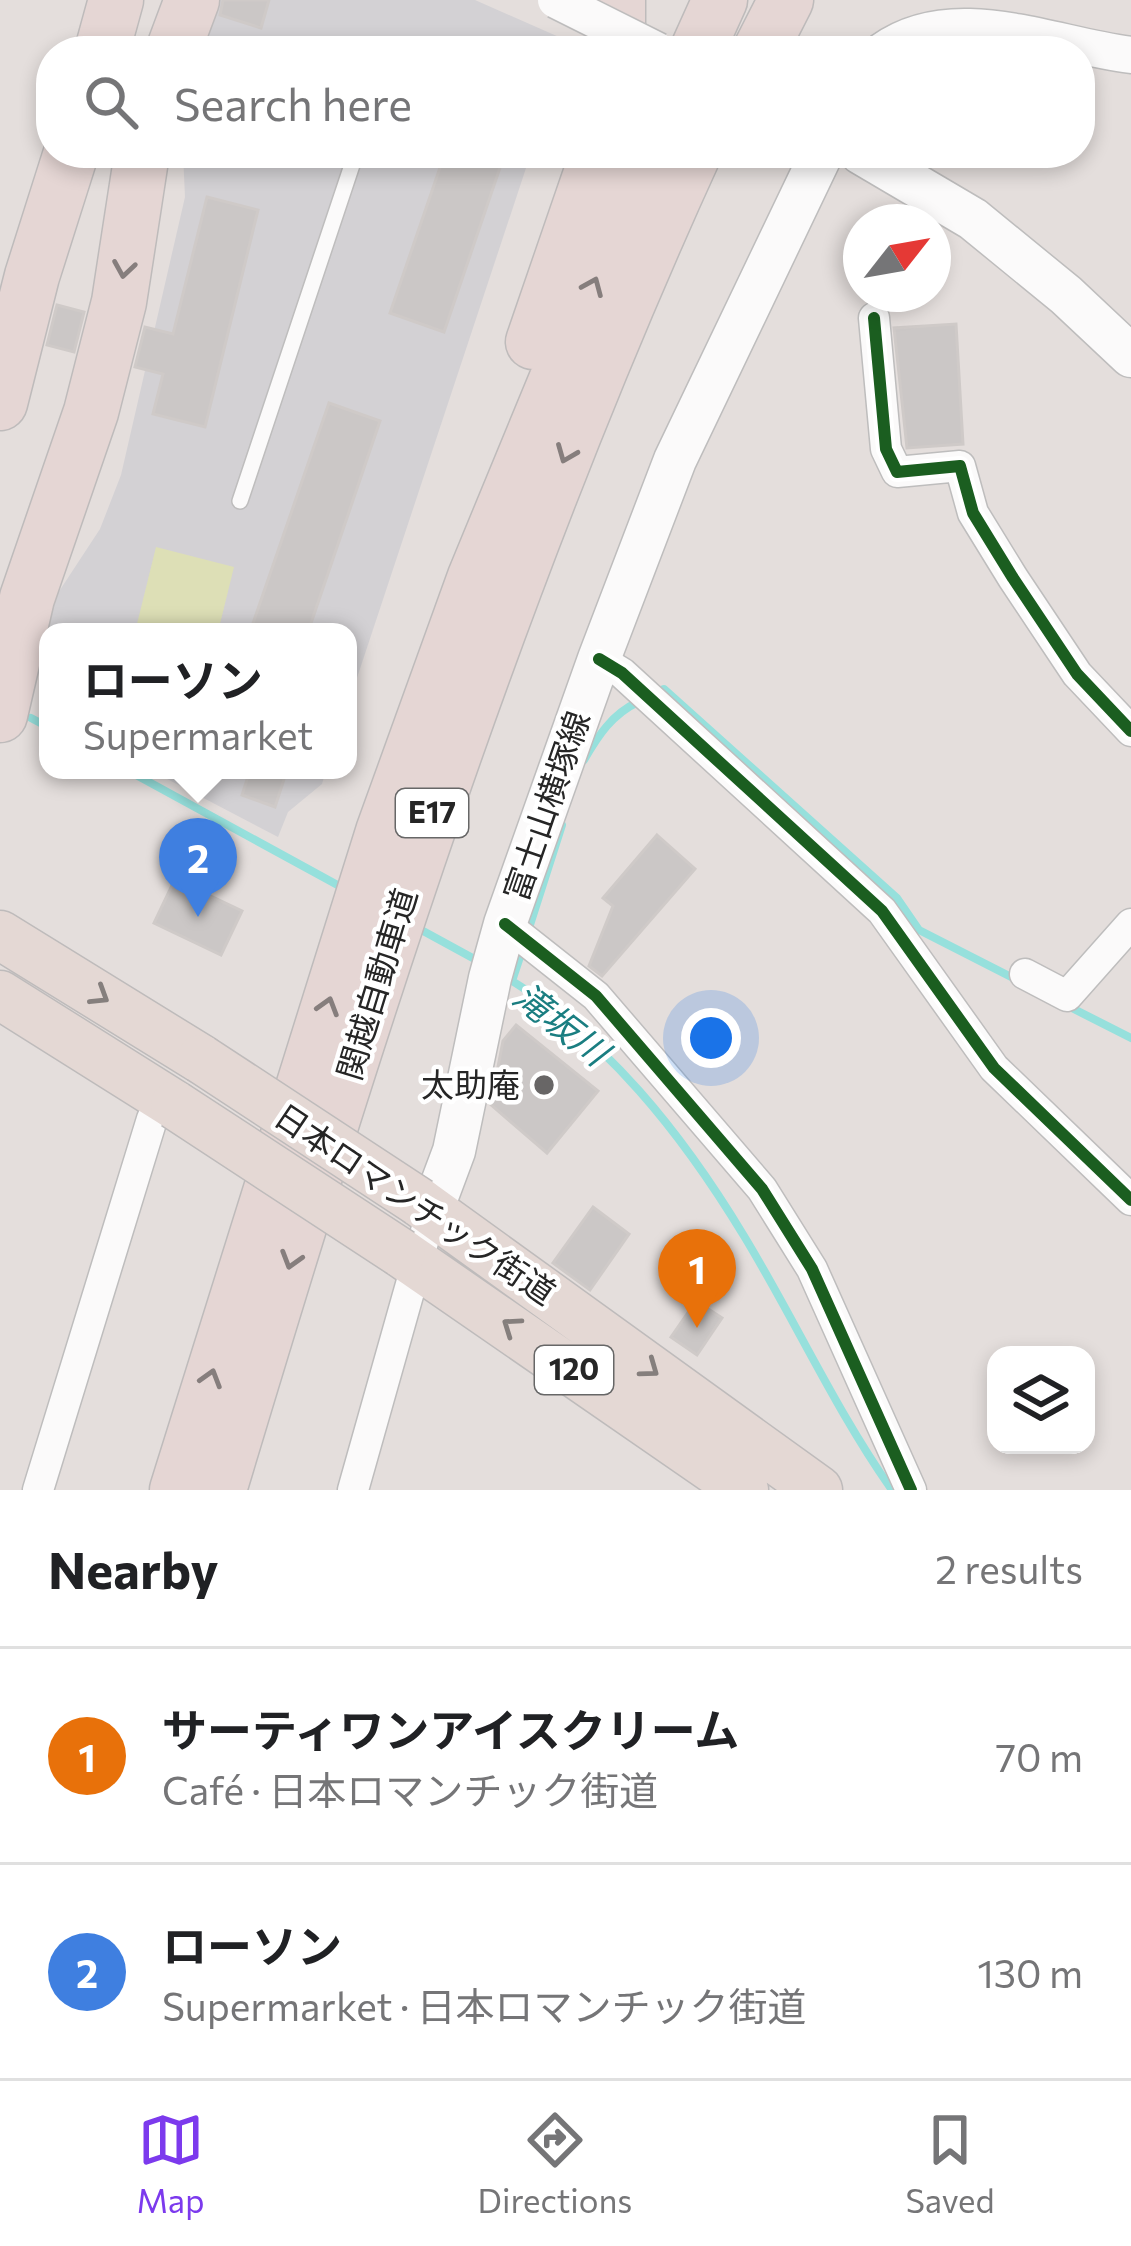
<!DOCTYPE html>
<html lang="en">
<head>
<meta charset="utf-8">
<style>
  :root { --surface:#fff; --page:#f6f6f6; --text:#202124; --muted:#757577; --line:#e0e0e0; --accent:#7c3aed }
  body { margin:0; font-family:Commissioner,"Noto Sans JP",sans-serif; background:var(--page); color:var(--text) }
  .controls { position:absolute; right:36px; bottom:36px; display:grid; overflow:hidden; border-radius:24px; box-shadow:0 6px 18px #0003 }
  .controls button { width:108px; height:108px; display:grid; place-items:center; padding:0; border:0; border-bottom:3px solid var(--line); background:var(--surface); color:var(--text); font:60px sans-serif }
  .compass { position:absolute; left:843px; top:204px; width:108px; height:108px; border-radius:50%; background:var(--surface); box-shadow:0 6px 18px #0003; rotate:59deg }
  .you { position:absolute; left:711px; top:1038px; width:42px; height:42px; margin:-30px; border:9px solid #fff; border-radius:50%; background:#1a73e8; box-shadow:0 0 0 18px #1a73e833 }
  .badge { display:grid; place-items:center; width:78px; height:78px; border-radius:50%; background:var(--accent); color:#fff; font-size:39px; font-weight:700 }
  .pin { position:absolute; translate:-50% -99px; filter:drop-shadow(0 3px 6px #0008) }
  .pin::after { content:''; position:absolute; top:63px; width:42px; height:36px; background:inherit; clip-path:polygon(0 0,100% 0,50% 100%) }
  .popup { position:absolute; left:39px; top:623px; width:318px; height:156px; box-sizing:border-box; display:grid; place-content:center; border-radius:24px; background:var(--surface); filter:drop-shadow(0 3px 9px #0005); font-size:39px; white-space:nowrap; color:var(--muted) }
  .popup b { font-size:45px; color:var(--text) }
  .popup::after { content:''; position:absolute; left:50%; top:100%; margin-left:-24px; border:24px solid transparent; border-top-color:var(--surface) }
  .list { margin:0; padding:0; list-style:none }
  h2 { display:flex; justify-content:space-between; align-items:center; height:156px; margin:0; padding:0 48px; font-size:51px }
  h2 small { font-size:39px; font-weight:400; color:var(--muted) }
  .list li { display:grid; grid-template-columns:78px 1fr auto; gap:36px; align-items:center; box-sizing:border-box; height:216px; padding:0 48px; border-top:3px solid var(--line) }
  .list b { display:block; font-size:45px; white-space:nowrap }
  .list p { margin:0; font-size:39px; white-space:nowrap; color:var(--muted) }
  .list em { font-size:39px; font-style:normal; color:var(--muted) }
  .icon { flex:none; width:66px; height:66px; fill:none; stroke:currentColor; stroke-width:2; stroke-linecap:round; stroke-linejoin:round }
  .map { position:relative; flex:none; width:1131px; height:1490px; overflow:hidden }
  .search { position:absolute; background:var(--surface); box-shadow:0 6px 18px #0003; left:36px; right:36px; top:36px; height:132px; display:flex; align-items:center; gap:30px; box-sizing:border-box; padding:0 42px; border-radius:48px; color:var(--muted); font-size:45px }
  .sheet { height:588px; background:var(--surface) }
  nav { display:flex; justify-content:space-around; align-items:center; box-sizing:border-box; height:168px; border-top:3px solid var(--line); background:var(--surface); font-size:33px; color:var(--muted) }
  nav a { display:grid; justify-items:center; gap:6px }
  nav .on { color:var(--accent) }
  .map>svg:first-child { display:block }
  .industrial { fill:#d3d1d4 }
  .pitch { fill:#dddfb6 }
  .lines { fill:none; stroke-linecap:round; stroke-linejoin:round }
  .stream { stroke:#96e0dc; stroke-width:8 }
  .building { fill:#cbc7c6; stroke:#cfcac8; stroke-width:3 }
  .service-casing { stroke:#bebdbd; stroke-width:18 }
  .minor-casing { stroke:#bebdbd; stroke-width:33 }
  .tertiary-casing { stroke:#bebdbd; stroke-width:39 }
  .secondary-casing { stroke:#bebdbd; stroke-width:45 }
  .trunk-casing { stroke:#bebbbb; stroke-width:51 }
  .motorway-casing { stroke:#bebbbb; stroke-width:57 }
  .service { stroke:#fbfafa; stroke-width:15 }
  .minor { stroke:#fbfafa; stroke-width:30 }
  .tertiary { stroke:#fbfafa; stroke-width:36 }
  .secondary { stroke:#fbfafa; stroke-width:42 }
  .trunk { stroke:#e4d8d4; stroke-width:48 }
  .motorway { stroke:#e5d6d4; stroke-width:54 }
  .tertiary-bridge-casing { stroke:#bebdbd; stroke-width:39; stroke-linecap:butt }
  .trunk-bridge-casing { stroke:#bebbbb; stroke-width:51; stroke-linecap:butt }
  .tertiary-bridge { stroke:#fbfafa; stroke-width:36 }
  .trunk-bridge { stroke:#e4d8d4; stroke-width:48 }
  .cycleway-casing { stroke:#fff; stroke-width:20 }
  .cycleway { stroke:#1b5e20; stroke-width:12 }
  .oneway { stroke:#867e7d }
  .oneway2 { stroke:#857f7d }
  .poi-dot { fill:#686666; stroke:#fff; stroke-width:4.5 }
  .labels { text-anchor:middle; stroke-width:9; stroke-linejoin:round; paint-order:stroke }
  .shield { fill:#fff; stroke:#676767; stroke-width:3 }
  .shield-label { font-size:30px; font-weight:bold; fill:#262626 }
  .street-label { font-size:33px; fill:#262626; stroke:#fff }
  .poi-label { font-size:33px; fill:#262626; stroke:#fff; text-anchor:end }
  .water-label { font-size:36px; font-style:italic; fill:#1a7e81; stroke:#fff }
</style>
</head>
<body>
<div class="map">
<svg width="1131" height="1490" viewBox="0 0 1131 1490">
  <rect width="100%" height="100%" fill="#e4dedc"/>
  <!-- industrial -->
  <path class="industrial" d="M 220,0 L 475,0 L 559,37 L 556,51 L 200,51 Z
    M 183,153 L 531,153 L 348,705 L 348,632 L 48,632 L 56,596 L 100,529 L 121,475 L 185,197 Z
    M 150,770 L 326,770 L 322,784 L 288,812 L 278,837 Z"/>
  <!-- pitch -->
  <path class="pitch" d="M 156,547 L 234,567 L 218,632 L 135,632 Z"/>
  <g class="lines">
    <!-- stream -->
    <path class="stream" d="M 657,692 L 664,689 L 897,898 L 919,930 L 1017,980
      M 31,718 L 48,727
      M 584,760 C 598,736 612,714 638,702
      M 127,770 L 343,888
      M 414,926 L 480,962
      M 528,931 L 562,825
      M 504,976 C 606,1037 683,1135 744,1236 C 795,1320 835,1409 892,1490
      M 512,981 L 522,951
      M 1068,1006 L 1131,1038"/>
  </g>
  <!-- building -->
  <path class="building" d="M 223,0 L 269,0 L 261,28 L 220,15 Z
    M 445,153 L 505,153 L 444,332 L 390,313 Z
    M 207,197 L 258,210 L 205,427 L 153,414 L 163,374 L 135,367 L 145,327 L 173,334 Z
    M 57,305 L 84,312 L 74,352 L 47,345 Z
    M 956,324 L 963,444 L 907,448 L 894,328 Z
    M 329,403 L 380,421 L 308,632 L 250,632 Z
    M 250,770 L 287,770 L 275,807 L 242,795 Z
    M 657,835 L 695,869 L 602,976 L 589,966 L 613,906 L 603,898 Z
    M 175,879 L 242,911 L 221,955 L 154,923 Z
    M 516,1025 L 598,1091 L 547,1153 L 490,1104 L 492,1092 L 505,1079 L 497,1072 L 503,1041 Z
    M 593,1207 L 629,1234 L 590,1290 L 553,1263 Z
    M 696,1301 L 722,1318 L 697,1355 L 671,1337 Z"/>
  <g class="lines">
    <defs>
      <path id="service" d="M 240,501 L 356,153"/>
      <path id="minor" d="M 874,318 L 886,449 L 897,472 L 960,466 L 973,513 L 1013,578 L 1077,674 L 1131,731
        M 599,659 L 622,673 L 882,911 L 994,1068 L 1131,1200
        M 505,924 L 596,996 L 762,1189 L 812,1269 L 911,1490
        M 1025,974 L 1067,996 L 1131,924
        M 38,1490 L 152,1119 L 163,1097
        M 353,1490 L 432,1210"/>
      <path id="tertiary" d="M 882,51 C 953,0 1048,44 1131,55"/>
      <path id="secondary" d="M 861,153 L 973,219 L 1066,295 L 1131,356
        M 432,1210 L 454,1151 L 490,978 L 505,924 L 599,659 L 675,460 L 822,153"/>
      <path id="trunk" d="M 0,935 L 201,1059
        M 0,995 L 175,1105
        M 419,1202 L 818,1490
        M 401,1253 L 744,1490"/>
      <path id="motorway" d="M 102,51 L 116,0
        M 173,51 L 192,0
        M 618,51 L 618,0
        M 697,51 L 720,0
        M 760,51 L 786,0
        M 533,342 L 598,153
        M 0,403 L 32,276 L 71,153
        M 0,715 L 27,598 L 91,412 L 119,302 L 142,153
        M 177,1490 L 383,832 L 475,577 L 650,153
        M 219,1490 C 355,1037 497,584 694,153"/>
    </defs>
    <!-- service casing -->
    <use href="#service" class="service-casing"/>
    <!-- minor casing -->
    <use href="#minor" class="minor-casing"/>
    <!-- tertiary casing -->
    <use href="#tertiary" class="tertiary-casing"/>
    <!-- secondary casing -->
    <use href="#secondary" class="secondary-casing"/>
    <!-- trunk casing -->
    <use href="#trunk" class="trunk-casing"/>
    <!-- motorway casing -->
    <use href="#motorway" class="motorway-casing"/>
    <!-- service -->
    <use href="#service" class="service"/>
    <!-- minor -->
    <use href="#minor" class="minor"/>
    <!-- tertiary -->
    <use href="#tertiary" class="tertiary"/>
    <!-- secondary -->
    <use href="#secondary" class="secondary"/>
    <!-- trunk -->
    <use href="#trunk" class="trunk"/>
    <!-- motorway -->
    <use href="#motorway" class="motorway"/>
    <defs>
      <path id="tertiary-bridge" d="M 556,0 L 658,51"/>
      <path id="trunk-bridge" d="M 201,1059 L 419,1202
        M 175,1105 L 401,1253"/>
    </defs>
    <!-- tertiary-bridge casing -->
    <use href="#tertiary-bridge" class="tertiary-bridge-casing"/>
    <!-- trunk-bridge casing -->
    <use href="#trunk-bridge" class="trunk-bridge-casing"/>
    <!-- tertiary-bridge -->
    <use href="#tertiary-bridge" class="tertiary-bridge"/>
    <!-- trunk-bridge -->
    <use href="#trunk-bridge" class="trunk-bridge"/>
    <defs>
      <path id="cycleway" d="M 874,318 L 886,449 L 897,472 L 960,466 L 973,513 L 1013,578 L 1077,674 L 1131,731
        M 599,659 L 622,673 L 882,911 L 994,1068 L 1131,1200
        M 505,924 L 596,996 L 762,1189 L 812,1269 L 911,1490"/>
    </defs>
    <!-- cycleway casing -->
    <use href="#cycleway" class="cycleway-casing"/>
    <!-- cycleway -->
    <use href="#cycleway" class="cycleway"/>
  </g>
  <!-- one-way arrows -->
  <defs><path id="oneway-chevron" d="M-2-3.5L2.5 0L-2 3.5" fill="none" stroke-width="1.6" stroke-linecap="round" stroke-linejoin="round" transform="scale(3)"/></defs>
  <g class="oneway">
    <use href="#oneway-chevron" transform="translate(124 269) rotate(99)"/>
    <use href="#oneway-chevron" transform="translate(593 286) rotate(-67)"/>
    <use href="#oneway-chevron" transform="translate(566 454) rotate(112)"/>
    <use href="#oneway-chevron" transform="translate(328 1006) rotate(-73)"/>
    <use href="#oneway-chevron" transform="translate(291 1260) rotate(107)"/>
    <use href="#oneway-chevron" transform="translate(211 1378) rotate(-73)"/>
  </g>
  <g class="oneway2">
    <use href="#oneway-chevron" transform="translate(100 996) rotate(32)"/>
    <use href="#oneway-chevron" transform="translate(511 1326) rotate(-145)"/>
    <use href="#oneway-chevron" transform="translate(650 1369) rotate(36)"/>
  </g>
  <!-- markers -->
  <circle class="poi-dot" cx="544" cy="1085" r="12"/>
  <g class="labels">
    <!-- shield labels -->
    <g class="shield">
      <rect x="396" y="789" width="72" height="48" rx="9"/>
      <rect x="535" y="1346" width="78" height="48" rx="9"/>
    </g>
    <g class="shield-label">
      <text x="432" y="823">E17</text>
      <text x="574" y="1380">120</text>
    </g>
    <!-- street labels -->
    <g class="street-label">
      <text transform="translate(547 806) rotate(-71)" y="12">富士山横塚線</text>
      <text transform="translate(377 984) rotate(-73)" y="12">関越自動車道</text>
      <text transform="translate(415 1204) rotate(34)" y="12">日本ロマンチック街道</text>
    </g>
    <!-- poi labels -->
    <g class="poi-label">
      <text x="520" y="1097">太助庵</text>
    </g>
    <!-- water labels -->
    <g class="water-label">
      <text transform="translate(561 1024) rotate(38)" y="13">滝坂川</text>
    </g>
  </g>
</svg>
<div class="controls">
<button><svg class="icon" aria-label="layers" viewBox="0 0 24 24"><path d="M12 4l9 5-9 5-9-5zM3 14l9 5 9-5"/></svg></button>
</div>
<svg class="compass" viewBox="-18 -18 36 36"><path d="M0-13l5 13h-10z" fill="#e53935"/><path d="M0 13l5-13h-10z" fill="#757577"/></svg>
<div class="you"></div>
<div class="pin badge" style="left:697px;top:1328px;background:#e8710a">1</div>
<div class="pin badge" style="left:198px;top:917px;background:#3f7fe0">2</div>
<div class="popup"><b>ローソン</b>Supermarket</div>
<div class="search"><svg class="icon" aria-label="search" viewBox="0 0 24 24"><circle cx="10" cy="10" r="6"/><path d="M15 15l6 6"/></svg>Search here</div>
</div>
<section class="sheet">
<h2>Nearby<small>2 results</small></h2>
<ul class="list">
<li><span class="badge" style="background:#e8710a">1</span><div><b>サーティワンアイスクリーム</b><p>Café · 日本ロマンチック街道</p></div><em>70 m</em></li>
<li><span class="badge" style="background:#3f7fe0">2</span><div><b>ローソン</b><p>Supermarket · 日本ロマンチック街道</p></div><em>130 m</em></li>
</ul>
</section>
<nav>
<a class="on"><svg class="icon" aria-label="map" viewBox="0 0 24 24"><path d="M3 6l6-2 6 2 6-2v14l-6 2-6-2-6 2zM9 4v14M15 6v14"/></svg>Map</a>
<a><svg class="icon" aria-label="directions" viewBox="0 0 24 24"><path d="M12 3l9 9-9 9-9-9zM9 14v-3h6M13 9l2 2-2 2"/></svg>Directions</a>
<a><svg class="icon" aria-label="saved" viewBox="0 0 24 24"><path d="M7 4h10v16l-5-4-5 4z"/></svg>Saved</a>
</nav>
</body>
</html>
